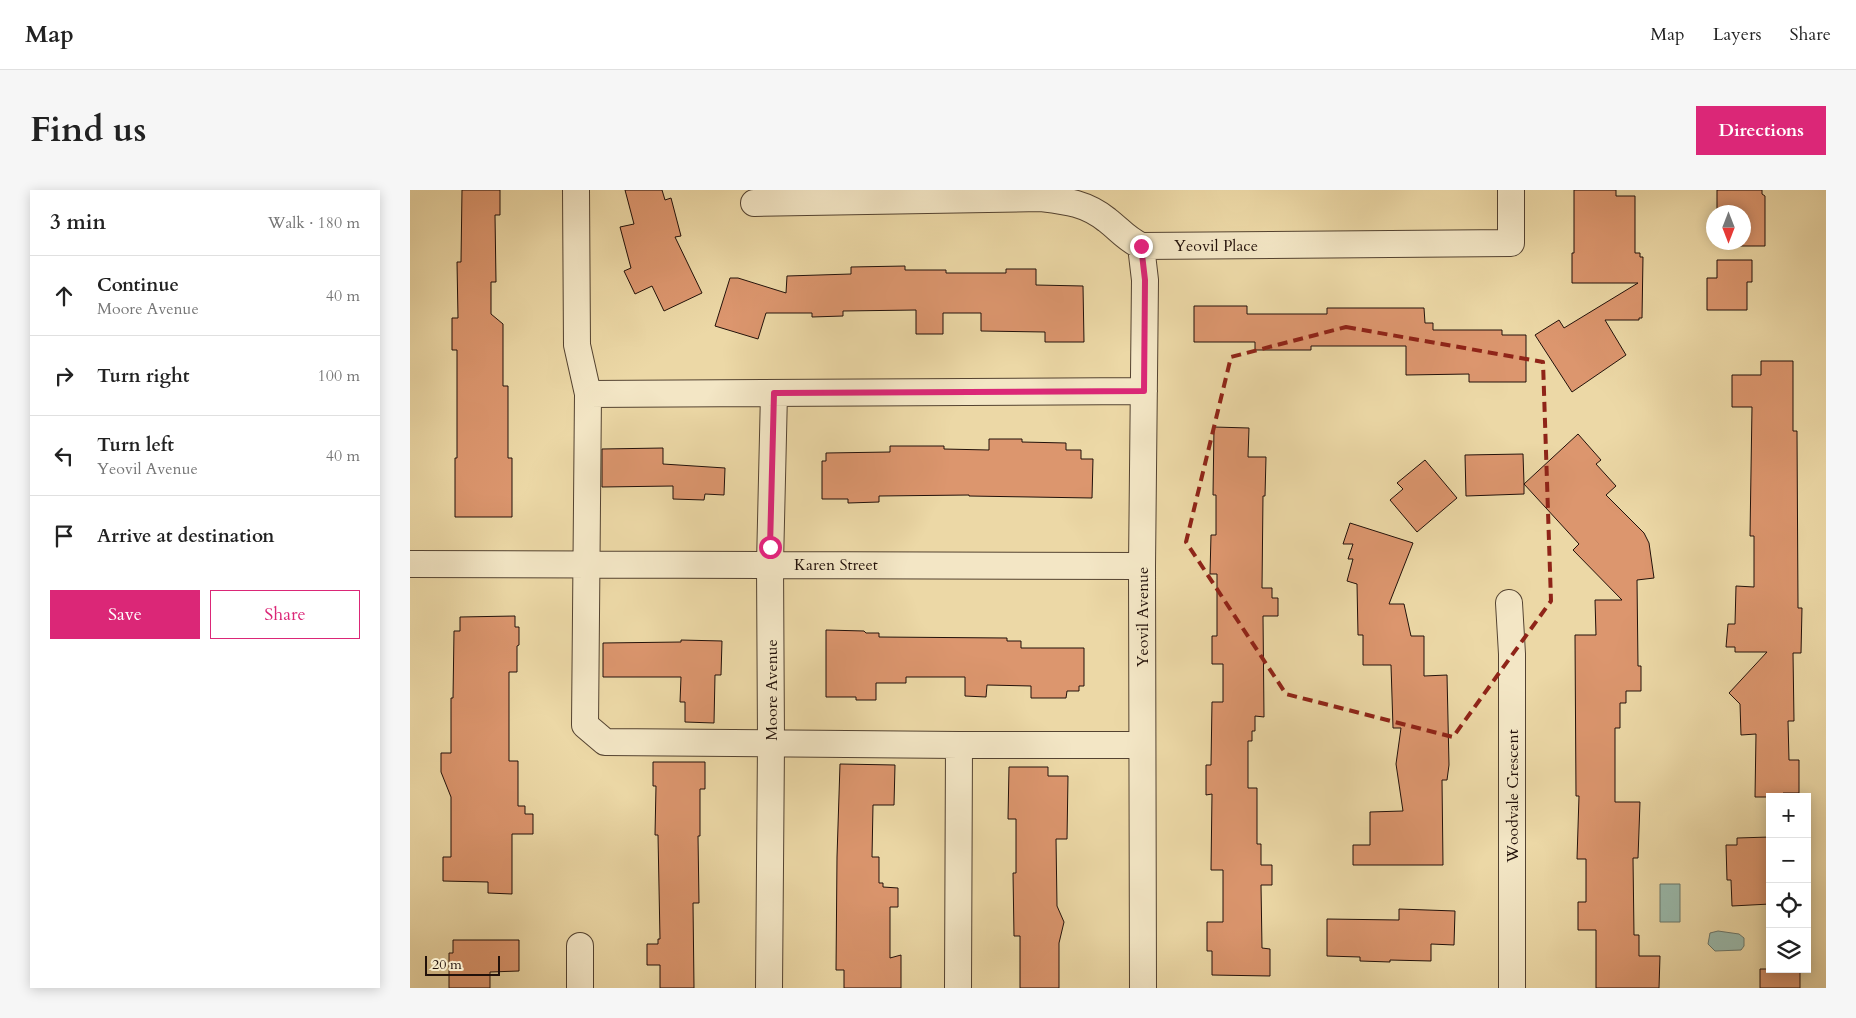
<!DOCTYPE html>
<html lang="en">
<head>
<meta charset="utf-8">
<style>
  :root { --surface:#fff; --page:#f6f6f6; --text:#222; --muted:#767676; --line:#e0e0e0; --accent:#db2777 }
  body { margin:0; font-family:Cardo,serif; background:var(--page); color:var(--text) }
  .controls { position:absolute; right:15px; bottom:15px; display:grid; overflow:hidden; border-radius:0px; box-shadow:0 2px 12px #0003 }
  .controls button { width:45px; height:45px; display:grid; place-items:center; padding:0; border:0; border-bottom:1px solid var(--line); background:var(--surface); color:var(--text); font:25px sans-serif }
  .compass { position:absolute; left:1296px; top:15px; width:45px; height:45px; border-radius:50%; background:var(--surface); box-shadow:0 2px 12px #0003; rotate:180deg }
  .scale { position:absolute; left:15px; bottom:12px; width:75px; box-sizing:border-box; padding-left:5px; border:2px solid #22110a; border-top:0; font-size:14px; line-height:18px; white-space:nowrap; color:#22110a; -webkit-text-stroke:4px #f3e6c5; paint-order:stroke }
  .stop { position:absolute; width:15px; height:15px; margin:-11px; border:4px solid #db2777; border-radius:50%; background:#fff }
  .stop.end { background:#db2777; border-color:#fff; box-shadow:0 1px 5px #0008 }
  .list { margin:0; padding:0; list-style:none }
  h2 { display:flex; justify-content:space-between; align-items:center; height:65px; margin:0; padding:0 20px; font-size:21px }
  h2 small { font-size:16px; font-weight:400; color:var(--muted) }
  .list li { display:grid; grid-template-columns:32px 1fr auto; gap:15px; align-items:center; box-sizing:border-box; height:80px; padding:0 20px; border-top:1px solid var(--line) }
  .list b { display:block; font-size:19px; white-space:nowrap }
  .list p { margin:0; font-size:16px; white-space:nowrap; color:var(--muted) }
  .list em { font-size:16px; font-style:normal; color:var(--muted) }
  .actions { display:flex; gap:10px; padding:15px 20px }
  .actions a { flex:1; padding:11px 0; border:1px solid var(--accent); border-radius:0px; text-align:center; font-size:18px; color:var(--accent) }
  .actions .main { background:var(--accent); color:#fff }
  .icon { flex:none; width:28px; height:28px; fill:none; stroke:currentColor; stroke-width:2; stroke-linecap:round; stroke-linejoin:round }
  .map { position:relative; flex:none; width:1416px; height:798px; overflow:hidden; border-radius:0px }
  header { display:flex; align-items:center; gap:30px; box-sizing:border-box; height:70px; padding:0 25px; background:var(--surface); border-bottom:1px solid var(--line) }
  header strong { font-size:24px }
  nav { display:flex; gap:28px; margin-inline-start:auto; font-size:18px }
  .intro { display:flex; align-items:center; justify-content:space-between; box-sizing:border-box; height:120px; padding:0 30px }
  h1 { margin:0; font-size:35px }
  .button { padding:12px 22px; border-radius:0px; background:var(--accent); color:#fff; font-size:18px; font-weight:700 }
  main { display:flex; gap:30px; padding:0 30px }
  aside { flex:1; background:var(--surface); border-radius:0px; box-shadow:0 2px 12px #0003 }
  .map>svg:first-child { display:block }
  .water { fill:#99b9ab; stroke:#69766b }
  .building { fill:#dc966e; stroke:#22110a }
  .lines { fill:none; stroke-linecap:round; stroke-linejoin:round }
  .minor-casing { stroke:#544331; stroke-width:28 }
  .minor { stroke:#f3e6c5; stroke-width:26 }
  .route { stroke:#db2777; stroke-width:6 }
  .marked { fill:none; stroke:#8f2418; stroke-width:4; stroke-dasharray:10 6; stroke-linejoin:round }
  .labels { text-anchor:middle; stroke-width:4.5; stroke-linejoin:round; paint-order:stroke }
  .street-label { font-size:16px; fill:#22110a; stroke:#f3e6c5 }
</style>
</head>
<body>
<header>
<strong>Map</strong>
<nav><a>Map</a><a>Layers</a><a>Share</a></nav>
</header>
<div class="intro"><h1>Find us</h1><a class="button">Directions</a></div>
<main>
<aside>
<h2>3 min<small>Walk · 180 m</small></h2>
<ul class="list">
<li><svg class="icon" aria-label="ahead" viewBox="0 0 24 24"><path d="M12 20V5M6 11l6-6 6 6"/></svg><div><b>Continue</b><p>Moore Avenue</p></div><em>40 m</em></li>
<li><svg class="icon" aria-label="right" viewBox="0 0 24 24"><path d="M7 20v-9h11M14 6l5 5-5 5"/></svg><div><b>Turn right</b></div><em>100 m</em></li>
<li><svg class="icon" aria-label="left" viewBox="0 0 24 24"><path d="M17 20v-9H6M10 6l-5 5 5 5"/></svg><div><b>Turn left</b><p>Yeovil Avenue</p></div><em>40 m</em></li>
<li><svg class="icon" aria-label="arrive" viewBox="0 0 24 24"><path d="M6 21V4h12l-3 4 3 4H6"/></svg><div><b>Arrive at destination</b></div></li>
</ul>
<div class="actions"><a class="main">Save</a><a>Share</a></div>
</aside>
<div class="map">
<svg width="1416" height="798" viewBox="0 0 1416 798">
  <rect width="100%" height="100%" fill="#ecd8a6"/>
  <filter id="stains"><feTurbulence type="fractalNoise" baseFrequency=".004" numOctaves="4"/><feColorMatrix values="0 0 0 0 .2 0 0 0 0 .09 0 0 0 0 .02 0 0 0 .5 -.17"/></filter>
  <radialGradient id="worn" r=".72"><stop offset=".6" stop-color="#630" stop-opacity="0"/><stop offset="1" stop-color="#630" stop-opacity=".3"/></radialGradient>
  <!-- water -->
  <path class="water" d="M 1250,694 L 1270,694 L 1270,732 L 1250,732 Z
    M 1308,741 L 1329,744 L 1334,748 L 1334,756 L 1331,760 L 1305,761 L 1298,754 L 1300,743 Z"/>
  <!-- building -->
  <path class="building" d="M 52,0 L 90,0 L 90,25 L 85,25 L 86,92 L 81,92 L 81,124 L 93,134 L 93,196 L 98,196 L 98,268 L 102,268 L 102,327 L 45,327 L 45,268 L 47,268 L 47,160 L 42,160 L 42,128 L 48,128 L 47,72 L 51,72 Z
    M 215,0 L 252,0 L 255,10 L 261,8 L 271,46 L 265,47 L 292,103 L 254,121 L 242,96 L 225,104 L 214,81 L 221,78 L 210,37 L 224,34 Z
    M 1164,0 L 1206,0 L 1206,6 L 1225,6 L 1225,63 L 1230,63 L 1230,67 L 1233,67 L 1232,128 L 1229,128 L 1229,130 L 1195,130 L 1216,165 L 1162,202 L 1125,145 L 1149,130 L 1154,138 L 1228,93 L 1162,93 L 1162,63 L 1164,63 Z
    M 1307,0 L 1352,0 L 1352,4 L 1355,6 L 1355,56 L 1327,56 L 1327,52 L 1334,52 L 1334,22 L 1307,22 Z
    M 1307,70 L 1342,70 L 1342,92 L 1337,92 L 1337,120 L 1297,120 L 1297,88 L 1307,88 Z
    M 495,76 L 495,80 L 536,80 L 536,83 L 596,83 L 596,79 L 626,79 L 626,95 L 673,96 L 674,152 L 635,152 L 635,142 L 571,141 L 571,123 L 533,123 L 533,144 L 506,144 L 506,120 L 433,121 L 433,126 L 402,127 L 402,123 L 356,123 L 348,149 L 305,136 L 320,88 L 328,88 L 376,103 L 377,86 L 441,84 L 441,77 Z
    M 784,116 L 837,116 L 837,124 L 917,124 L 917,118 L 1014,118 L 1015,133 L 1023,133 L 1023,140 L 1092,140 L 1092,145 L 1116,145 L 1116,192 L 1059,192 L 1059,184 L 996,185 L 996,156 L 901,156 L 901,160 L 845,160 L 845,152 L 784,152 Z
    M 1351,171 L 1383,171 L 1383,241 L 1387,241 L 1388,418 L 1392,418 L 1391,463 L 1383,463 L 1384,531 L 1378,531 L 1379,570 L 1389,570 L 1389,603 L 1373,603 L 1373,607 L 1345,607 L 1346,544 L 1331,545 L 1330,514 L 1319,503 L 1357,462 L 1325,462 L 1325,457 L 1316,457 L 1318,434 L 1325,434 L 1326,396 L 1344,397 L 1344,346 L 1340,346 L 1342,217 L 1322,217 L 1322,185 L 1351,185 Z
    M 804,237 L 839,238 L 838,267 L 856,267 L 855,306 L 853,306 L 852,398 L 862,398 L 862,408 L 868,408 L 868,426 L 853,426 L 854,527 L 845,526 L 845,541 L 842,541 L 842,551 L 838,551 L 838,598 L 847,598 L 847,654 L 851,654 L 851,675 L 862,675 L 862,695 L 851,695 L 852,758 L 860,759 L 860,786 L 802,785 L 802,761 L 797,761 L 797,732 L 813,732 L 813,680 L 801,680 L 802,604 L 796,605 L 796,575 L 801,575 L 802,512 L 813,512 L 813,474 L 802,474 L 802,446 L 807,446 L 807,384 L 800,384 L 801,345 L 806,345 L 806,305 L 803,305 Z
    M 1168,244 L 1191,270 L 1186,274 L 1206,296 L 1196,305 L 1234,343 L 1239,353 L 1244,388 L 1227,390 L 1228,476 L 1231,476 L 1231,501 L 1216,501 L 1216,513 L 1210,513 L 1210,538 L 1205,538 L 1205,612 L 1230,612 L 1228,668 L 1223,668 L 1224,745 L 1229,745 L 1229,766 L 1250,766 L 1249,798 L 1186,798 L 1186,740 L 1168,740 L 1168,712 L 1176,712 L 1176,669 L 1167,669 L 1169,606 L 1166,606 L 1165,445 L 1186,445 L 1185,410 L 1212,410 L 1163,360 L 1169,354 L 1114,294 L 1114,304 L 1056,306 L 1055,265 L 1113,264 L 1114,294 Z
    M 579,249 L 612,249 L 612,252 L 656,253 L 656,260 L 671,260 L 671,269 L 683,269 L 682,308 L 559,306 L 559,305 L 469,306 L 469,312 L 438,313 L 438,309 L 412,309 L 412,271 L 416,271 L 416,263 L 480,262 L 480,256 L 534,256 L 534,259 L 579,260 Z
    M 253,258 L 253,274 L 315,278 L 314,305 L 295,304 L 294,310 L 263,309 L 263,296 L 192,297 L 192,259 Z
    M 1015,270 L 1047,308 L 1007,342 L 980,310 L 993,299 L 987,293 Z
    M 940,333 L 1003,353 L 979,414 L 994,414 L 1001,446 L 1014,446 L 1014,486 L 1037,485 L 1039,575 L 1037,590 L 1032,590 L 1033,675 L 943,675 L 943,655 L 960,655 L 960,622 L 993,621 L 986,574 L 991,538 L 983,538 L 981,475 L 953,475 L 953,445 L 948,445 L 947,394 L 937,391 L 943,369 L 938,369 L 943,354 L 933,354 Z
    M 105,426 L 105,437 L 109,437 L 109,455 L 107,456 L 107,482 L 99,482 L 99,571 L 108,571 L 108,616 L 115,616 L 115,624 L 123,624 L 123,644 L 102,644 L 102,704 L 78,703 L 78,692 L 33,691 L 33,667 L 41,667 L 41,607 L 31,582 L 31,563 L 41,563 L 41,508 L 43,508 L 44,441 L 50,441 L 50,427 Z
    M 416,440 L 454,441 L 456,443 L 469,443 L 469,447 L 597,448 L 597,451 L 611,451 L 611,458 L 674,458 L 674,496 L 669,496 L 669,501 L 657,501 L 656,508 L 621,508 L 621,496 L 577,495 L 576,507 L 555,506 L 555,487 L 496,487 L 496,493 L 466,493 L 466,510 L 446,510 L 446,507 L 416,507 Z
    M 271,450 L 312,451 L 311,485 L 305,485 L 304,533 L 275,532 L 275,512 L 270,512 L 271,487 L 193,487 L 193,453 L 271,452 Z
    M 243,572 L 295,572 L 295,599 L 290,599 L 290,646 L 288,646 L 289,713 L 283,713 L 284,798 L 250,798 L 250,775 L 237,775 L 237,754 L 248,754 L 248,749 L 250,749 L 248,645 L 245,645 L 246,596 L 243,596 Z
    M 430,574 L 485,575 L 484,615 L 463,615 L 462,667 L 469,667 L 469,693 L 473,693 L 473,697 L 488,698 L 488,717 L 480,717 L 480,768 L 491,765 L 491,798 L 434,798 L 434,780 L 426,780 L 427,667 Z
    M 599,577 L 638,577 L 638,586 L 658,586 L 657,649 L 646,649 L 647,716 L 654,732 L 649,753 L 649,798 L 610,798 L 610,746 L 604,746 L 603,683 L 606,683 L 606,629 L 598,629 Z
    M 1360,647 L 1360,714 L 1322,716 L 1321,690 L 1317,690 L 1316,655 L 1327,655 L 1327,648 Z
    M 989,719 L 1045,721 L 1044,755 L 1021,754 L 1021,771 L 980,770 L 980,772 L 950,771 L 950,767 L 917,766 L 917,729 L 989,730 Z
    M 43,750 L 109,750 L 109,781 L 80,782 L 80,798 L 39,798 L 39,763 L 43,763 Z
    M 1350,779 L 1390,779 L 1390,798 L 1350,798 Z"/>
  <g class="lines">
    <defs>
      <path id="minor" d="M 166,0 L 167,155 L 178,204 L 175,535 L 195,552 L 549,555 L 732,555
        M 344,13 L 631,8 C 656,11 676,13 697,30 C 710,40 715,48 731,56 L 1101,53 L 1101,0
        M 731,56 L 735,90 L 732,376 L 733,798
        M 178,204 L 734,201
        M 0,374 L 732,376
        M 1099,413 L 1102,464 L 1102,798
        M 170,798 L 170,756
        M 359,798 L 361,553 L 360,374 L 364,203
        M 548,798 L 549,555"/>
    </defs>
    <!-- minor casing -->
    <use href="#minor" class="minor-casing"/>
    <!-- minor -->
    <use href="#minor" class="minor"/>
  </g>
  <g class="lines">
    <!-- route -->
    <path class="route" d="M 360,357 L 364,203 L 734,201 L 735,90 L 731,56"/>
  </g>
  <!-- marked area -->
  <path class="marked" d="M 936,137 L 1133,172 L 1141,411 L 1043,547 L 876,504 L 776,352 L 821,167 Z"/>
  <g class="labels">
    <!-- street labels -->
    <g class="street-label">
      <text x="806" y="61">Yeovil Place</text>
      <text x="426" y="380">Karen Street</text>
      <text transform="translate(732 427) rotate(-90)" y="6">Yeovil Avenue</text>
      <text transform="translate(361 500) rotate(-90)" y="6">Moore Avenue</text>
      <text transform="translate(1102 606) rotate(-90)" y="6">Woodvale Crescent</text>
    </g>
  </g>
  <rect width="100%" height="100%" filter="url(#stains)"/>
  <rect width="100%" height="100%" fill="url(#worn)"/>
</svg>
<div class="controls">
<button>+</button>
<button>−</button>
<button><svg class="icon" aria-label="locate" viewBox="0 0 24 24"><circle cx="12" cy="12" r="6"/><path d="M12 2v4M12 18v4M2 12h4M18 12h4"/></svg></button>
<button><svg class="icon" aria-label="layers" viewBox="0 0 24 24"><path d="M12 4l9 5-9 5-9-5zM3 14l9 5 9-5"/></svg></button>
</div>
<svg class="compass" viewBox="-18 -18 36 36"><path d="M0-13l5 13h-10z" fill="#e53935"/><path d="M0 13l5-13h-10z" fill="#767676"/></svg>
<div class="scale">20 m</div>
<div class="stop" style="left:360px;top:357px"></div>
<div class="stop end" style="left:731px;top:56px"></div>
</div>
</main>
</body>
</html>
